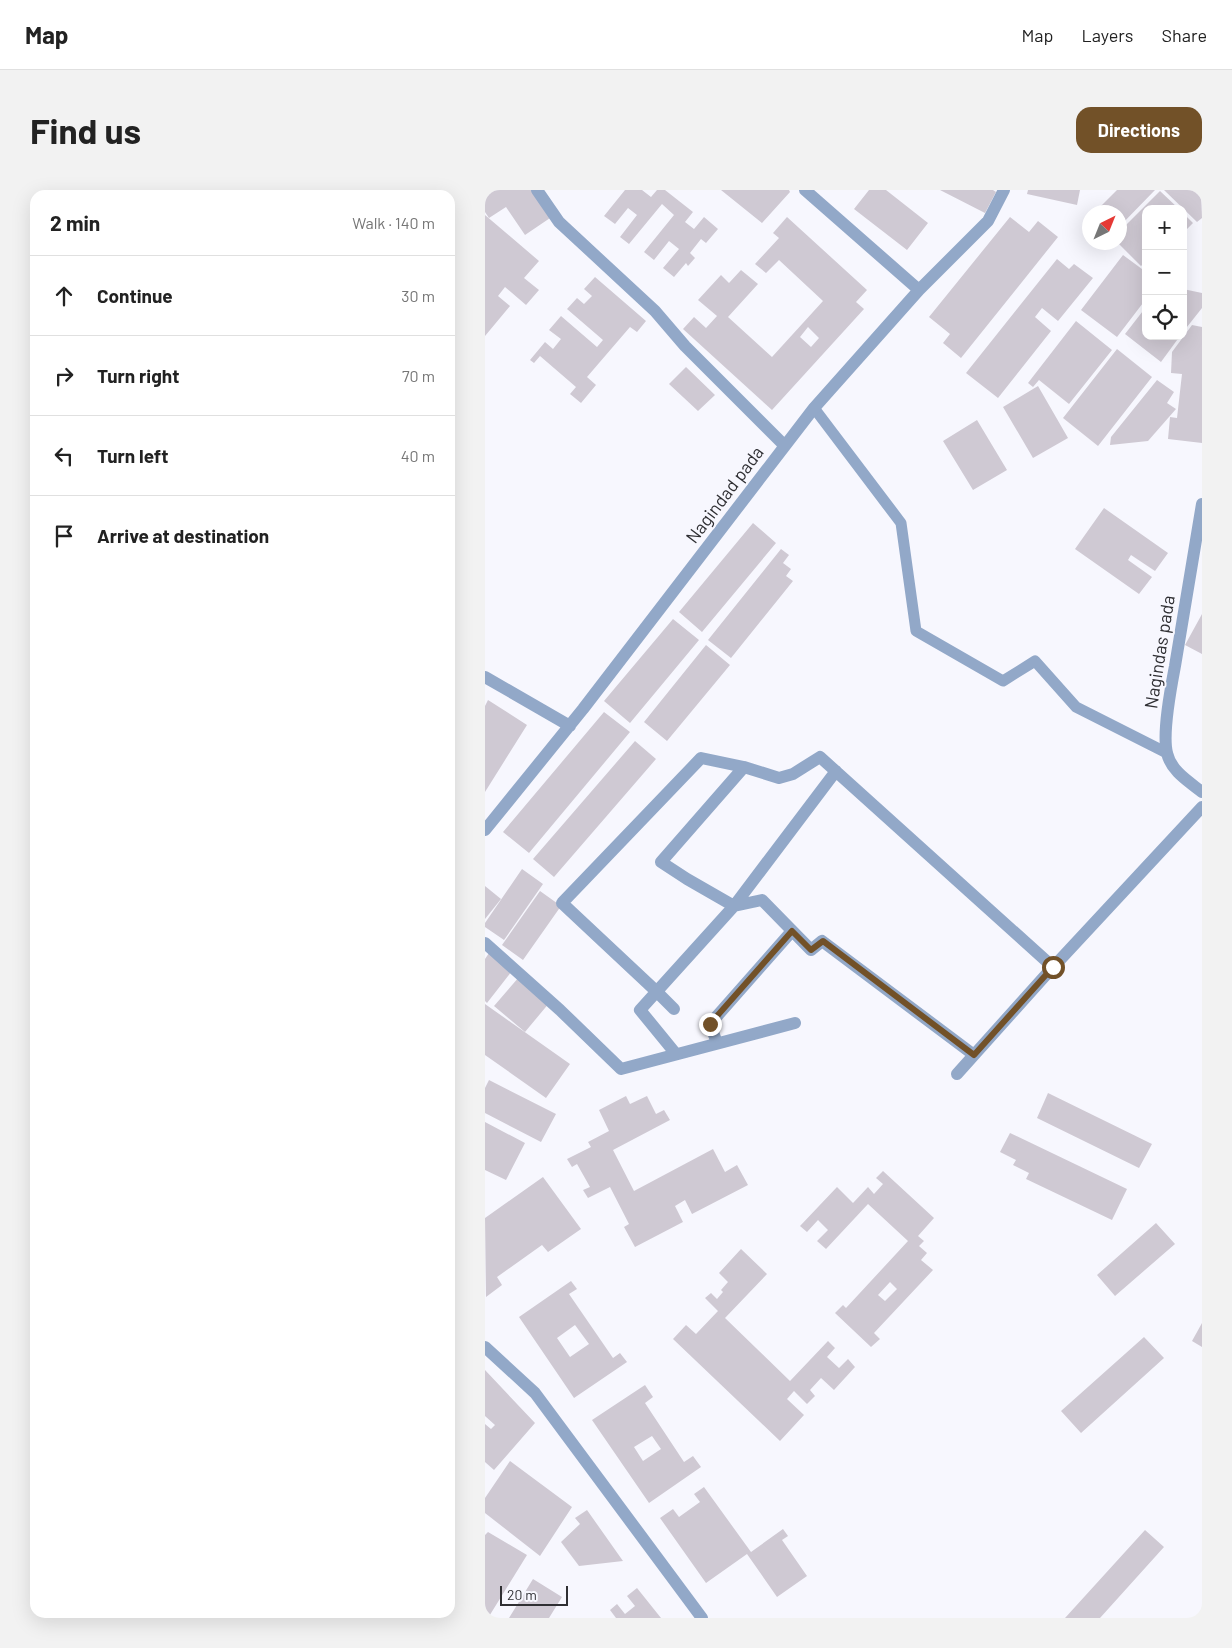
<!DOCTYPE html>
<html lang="en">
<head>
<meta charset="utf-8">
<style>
  :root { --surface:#fff; --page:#f2f2f2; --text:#222; --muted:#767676; --line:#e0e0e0; --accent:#725128 }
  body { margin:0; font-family:Barlow,sans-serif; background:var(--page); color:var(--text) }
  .controls { position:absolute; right:15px; top:15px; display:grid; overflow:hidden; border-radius:10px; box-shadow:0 5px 20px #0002 }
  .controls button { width:45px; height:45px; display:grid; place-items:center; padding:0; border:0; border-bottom:1px solid var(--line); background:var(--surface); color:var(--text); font:25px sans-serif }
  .compass { position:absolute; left:597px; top:15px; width:45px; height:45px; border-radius:50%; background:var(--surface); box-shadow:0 5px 20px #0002; rotate:43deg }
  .scale { position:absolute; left:15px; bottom:12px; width:68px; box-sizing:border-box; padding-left:5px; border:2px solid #2f2f33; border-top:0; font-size:14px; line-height:18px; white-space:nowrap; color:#2f2f33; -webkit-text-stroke:4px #f7f7fe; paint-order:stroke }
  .stop { position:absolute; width:15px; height:15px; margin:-11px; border:4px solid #725128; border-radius:50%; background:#fff }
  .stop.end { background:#725128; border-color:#fff; box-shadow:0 1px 5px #0008 }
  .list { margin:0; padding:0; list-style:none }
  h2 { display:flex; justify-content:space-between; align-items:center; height:65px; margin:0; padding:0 20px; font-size:21px }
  h2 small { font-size:16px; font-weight:400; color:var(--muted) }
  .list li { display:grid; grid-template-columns:32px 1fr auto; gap:15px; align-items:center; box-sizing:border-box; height:80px; padding:0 20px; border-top:1px solid var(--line) }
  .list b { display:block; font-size:19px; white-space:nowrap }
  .list em { font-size:16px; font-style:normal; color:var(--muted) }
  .icon { flex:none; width:28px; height:28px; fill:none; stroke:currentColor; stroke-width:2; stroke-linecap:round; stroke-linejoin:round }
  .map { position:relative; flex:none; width:717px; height:1428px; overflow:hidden; border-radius:15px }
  header { display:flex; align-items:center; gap:30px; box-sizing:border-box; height:70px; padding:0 25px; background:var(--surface); border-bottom:1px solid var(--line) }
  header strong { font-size:24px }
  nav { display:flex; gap:28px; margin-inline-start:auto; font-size:18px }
  .intro { display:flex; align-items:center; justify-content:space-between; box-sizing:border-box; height:120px; padding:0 30px }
  h1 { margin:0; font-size:35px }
  .button { padding:12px 22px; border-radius:15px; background:var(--accent); color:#fff; font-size:18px; font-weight:700 }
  main { display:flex; gap:30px; padding:0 30px }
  aside { flex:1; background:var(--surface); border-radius:15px; box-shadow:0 5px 20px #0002 }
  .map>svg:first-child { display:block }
  .building { fill:#cfc9d3; fill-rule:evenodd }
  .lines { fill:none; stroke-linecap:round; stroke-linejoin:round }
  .lane { stroke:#92a8c8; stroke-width:11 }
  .street { stroke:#92a8c8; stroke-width:12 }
  .route { stroke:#725128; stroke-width:6 }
  .labels { text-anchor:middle; stroke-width:4; stroke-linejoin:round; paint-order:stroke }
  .street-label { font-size:18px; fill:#2f2f33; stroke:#f7f7fe }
</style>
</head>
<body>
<header>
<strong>Map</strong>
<nav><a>Map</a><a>Layers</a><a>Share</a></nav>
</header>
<div class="intro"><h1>Find us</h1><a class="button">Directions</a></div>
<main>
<aside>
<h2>2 min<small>Walk · 140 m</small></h2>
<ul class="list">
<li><svg class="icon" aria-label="ahead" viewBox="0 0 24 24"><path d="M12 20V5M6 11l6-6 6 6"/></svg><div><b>Continue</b></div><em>30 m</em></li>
<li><svg class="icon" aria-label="right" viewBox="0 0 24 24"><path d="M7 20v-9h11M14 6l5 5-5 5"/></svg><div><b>Turn right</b></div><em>70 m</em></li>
<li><svg class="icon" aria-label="left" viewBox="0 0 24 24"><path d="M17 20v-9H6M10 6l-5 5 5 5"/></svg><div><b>Turn left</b></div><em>40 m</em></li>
<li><svg class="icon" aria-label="arrive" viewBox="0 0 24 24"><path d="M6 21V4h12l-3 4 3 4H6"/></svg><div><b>Arrive at destination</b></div></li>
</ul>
</aside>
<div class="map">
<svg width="717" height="1428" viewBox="0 0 717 1428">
  <rect width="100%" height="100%" fill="#f7f7fe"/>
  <!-- building -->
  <path class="building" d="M 0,0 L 51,0 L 68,26 L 40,45 L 21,17 L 4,28 L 0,22 Z
    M 140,0 L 157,0 L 166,7 L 172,0 L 180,0 L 208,22 L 200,32 L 209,39 L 219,27 L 233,39 L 221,53 L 216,49 L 205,63 L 210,68 L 203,76 L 201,73 L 189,87 L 178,78 L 194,59 L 184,51 L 169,70 L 159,62 L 189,25 L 177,14 L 144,54 L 135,47 L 152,25 L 143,18 L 130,34 L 119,26 Z
    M 236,0 L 304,0 L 305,2 L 277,33 Z
    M 384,0 L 401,0 L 443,33 L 422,60 L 369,19 Z
    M 455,0 L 508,0 L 511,2 L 500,23 Z
    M 543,0 L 595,0 L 592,15 L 542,4 Z
    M 632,0 L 670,0 L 634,37 L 634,22 L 610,22 Z
    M 679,0 L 716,0 L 717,28 L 712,32 Z
    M 675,1 L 694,19 L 661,19 L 661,71 L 656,76 L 632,52 L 634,52 L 634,42 Z
    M 698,23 L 708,33 L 698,43 Z
    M 0,25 L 54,71 L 39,88 L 54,100 L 41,115 L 20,97 L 13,106 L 25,116 L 0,146 Z
    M 302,27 L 382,100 L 371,112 L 379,119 L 287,220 L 198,139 L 209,127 L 221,138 L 232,126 L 213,110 L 236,85 L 244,93 L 256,80 L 273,94 L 243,127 L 287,167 L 338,111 L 294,70 L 281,83 L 270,74 L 294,48 L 288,43 ZM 323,137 L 334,148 L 326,157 L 315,147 Z
    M 525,27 L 544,42 L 553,31 L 573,47 L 476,168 L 458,153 L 465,144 L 444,127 Z
    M 638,65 L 661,82 L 661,109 L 632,147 L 596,120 Z
    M 572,69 L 584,79 L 589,74 L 608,88 L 573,131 L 557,118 L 550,127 L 566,141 L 513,208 L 481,183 Z
    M 110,87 L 161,131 L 152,142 L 145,137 L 102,187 L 111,195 L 96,213 L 85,204 L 91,197 L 55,166 L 49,173 L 45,170 L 60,152 L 68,159 L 76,149 L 64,140 L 76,126 L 112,157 L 118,150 L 82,119 L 92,108 L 99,114 L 107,106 L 99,99 Z
    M 698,99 L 717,103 L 717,118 L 698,142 Z
    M 661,117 L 661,146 L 695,146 L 676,172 L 640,144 Z
    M 591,131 L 627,160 L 584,214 L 554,190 L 548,197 L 543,193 Z
    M 707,135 L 717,137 L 717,253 L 683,249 L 685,227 L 692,228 L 697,184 L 686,183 L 687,162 Z
    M 632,159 L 667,187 L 613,256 L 578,228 Z
    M 201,177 L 230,205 L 213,221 L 184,194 Z
    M 672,190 L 689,202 L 682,213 L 691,219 L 663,251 L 625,255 L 626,247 Z
    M 553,196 L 583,248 L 548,268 L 518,217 Z
    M 492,230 L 522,280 L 488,300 L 458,251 Z
    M 619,318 L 683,363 L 670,381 L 646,365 L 643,370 L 667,387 L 654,404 L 590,359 Z
    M 268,333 L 291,353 L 217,442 L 194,422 Z
    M 296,359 L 304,365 L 298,373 L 306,379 L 301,386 L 308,391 L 246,468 L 223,450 Z
    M 717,424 L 717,464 L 700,455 Z
    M 188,429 L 214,450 L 145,533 L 119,511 Z
    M 221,455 L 245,475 L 182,551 L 159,532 Z
    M 3,510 L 42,535 L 0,602 L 0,516 Z
    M 119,522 L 145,542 L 44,663 L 18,642 Z
    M 150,551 L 171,569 L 69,687 L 48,669 Z
    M 37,679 L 58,694 L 19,750 L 0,737 L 0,733 Z
    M 0,696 L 16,709 L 0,729 Z
    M 55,701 L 76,716 L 38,770 L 17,755 Z
    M 4,763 L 27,781 L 2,813 L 0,811 L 0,769 Z
    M 34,787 L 65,812 L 40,842 L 9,816 Z
    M 0,814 L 85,874 L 61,908 L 0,865 Z
    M 4,890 L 71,924 L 56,952 L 0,923 L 0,898 Z
    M 563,903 L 667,954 L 654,978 L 552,928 Z
    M 141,906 L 145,914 L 162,906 L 171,924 L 179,920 L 185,930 L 128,960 L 149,1001 L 228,959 L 240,982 L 252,975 L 263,995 L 207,1024 L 200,1010 L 190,1016 L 198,1032 L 150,1057 L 139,1037 L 144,1034 L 125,997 L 103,1008 L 98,1000 L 105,997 L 92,974 L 87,977 L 82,969 L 106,957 L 103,952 L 124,941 L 114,920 Z
    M 0,932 L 40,953 L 21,990 L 0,980 Z
    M 525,943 L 642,999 L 627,1030 L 541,989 L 544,983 L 528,975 L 531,970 L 515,962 Z
    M 398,981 L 449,1028 L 433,1046 L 439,1051 L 434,1056 L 442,1063 L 436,1070 L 448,1080 L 389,1143 L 395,1149 L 386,1157 L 350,1123 L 358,1115 L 361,1118 L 423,1051 L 383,1014 L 341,1059 L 332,1051 L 343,1040 L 333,1030 L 322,1042 L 315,1036 L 352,997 L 368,1013 L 383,997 L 389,1004 L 398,994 L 391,988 ZM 405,1092 L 412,1099 L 400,1111 L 393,1105 Z
    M 58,987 L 96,1039 L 63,1062 L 57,1055 L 12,1087 L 17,1095 L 1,1107 L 0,1028 Z
    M 671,1033 L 690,1054 L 630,1106 L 612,1085 Z
    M 256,1059 L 282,1084 L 240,1128 L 305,1191 L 343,1151 L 350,1158 L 342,1167 L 354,1178 L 363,1169 L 370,1177 L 349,1200 L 336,1188 L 325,1200 L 330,1206 L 322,1214 L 309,1201 L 302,1209 L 319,1225 L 295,1251 L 188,1149 L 201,1135 L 211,1144 L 233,1121 L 220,1108 L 226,1103 L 232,1109 L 238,1102 L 236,1100 L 243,1092 L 234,1083 Z
    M 86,1091 L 92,1099 L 84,1104 L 128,1168 L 135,1163 L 142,1172 L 89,1208 L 34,1127 ZM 90,1135 L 104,1154 L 85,1167 L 72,1148 Z
    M 717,1133 L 717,1157 L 707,1151 Z
    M 659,1147 L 679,1168 L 596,1243 L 576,1221 Z
    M 0,1180 L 50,1233 L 9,1280 L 0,1272 L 0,1234 L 6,1239 L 10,1235 L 0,1226 Z
    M 160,1195 L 168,1207 L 160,1213 L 199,1272 L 208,1266 L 216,1277 L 164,1313 L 107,1230 ZM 167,1246 L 176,1259 L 158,1271 L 149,1257 Z
    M 25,1271 L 87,1317 L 55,1366 L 0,1323 L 0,1308 Z
    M 219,1297 L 266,1362 L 298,1339 L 303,1346 L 297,1350 L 322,1386 L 292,1407 L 262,1364 L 221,1393 L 175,1328 L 188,1319 L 194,1327 L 215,1312 L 209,1304 Z
    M 102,1320 L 138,1371 L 94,1376 L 76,1352 L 95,1334 L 90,1328 Z
    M 660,1340 L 679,1357 L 615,1428 L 580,1428 Z
    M 3,1342 L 42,1365 L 3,1428 L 0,1428 L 0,1345 Z
    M 48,1389 L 77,1407 L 64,1428 L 24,1428 Z
    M 152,1398 L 176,1428 L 131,1428 L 125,1420 L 132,1414 L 140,1424 L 150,1416 L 142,1406 Z"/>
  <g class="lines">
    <!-- lane -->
    <path class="lane" d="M 329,218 L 416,333 L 431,441 L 518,491 L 550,471 L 591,517 L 682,563"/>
    <!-- street -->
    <path class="street" d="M 52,0 L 74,32 L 170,121 L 200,156 L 300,256
      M 320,0 L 434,100
      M 717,314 C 708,368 699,422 690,476 C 686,497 677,543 682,563 C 686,581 703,591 717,602
      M 0,487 L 85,536
      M 259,577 L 176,672 L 202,689 L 249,716 L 277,710 L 326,760 L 337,751 L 489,865
      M 0,640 L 98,519 L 329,218 L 434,100 L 503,31 L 519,0
      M 0,753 L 75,820 L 136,879 L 310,833
      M 189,819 L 172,802 L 77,713 L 216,568 L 259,577 L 294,588 L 308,584 L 335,567 L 568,777
      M 232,853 L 225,834 L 307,741
      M 191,864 L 155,820 L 249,716 L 351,581
      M 472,884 L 559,787 L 717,617
      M 0,1157 L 50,1203 L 217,1428"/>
  </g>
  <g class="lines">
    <!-- route -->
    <path class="route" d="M 225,834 L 307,741 L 326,760 L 338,751 L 489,865 L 568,777"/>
  </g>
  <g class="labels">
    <!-- street labels -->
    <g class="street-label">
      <text transform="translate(240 305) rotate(-53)" y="6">Nagindad pada</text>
      <text transform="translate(675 462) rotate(-81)" y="6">Nagindas pada</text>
    </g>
  </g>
</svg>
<div class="controls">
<button>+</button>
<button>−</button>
<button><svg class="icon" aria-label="locate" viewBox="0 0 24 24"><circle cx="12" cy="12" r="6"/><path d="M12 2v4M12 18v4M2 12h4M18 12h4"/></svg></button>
</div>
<svg class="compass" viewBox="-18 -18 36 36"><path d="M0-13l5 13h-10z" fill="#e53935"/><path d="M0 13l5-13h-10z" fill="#767676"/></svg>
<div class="scale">20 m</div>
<div class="stop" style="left:568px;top:777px"></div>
<div class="stop end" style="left:225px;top:834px"></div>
</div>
</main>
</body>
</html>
